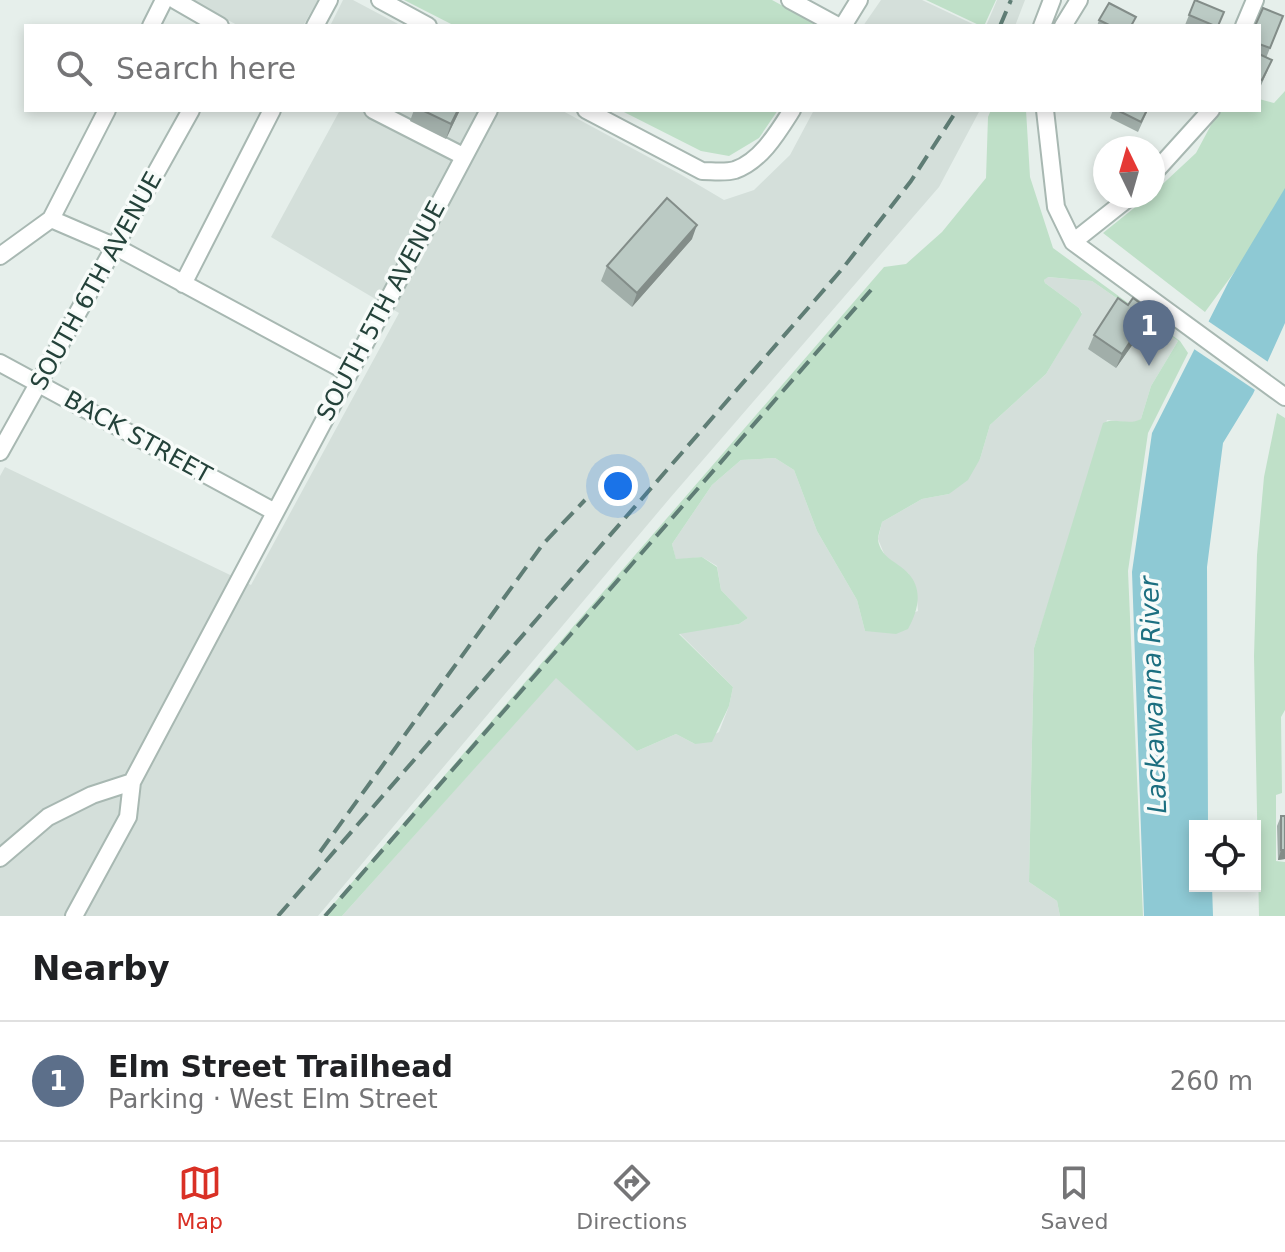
<!DOCTYPE html>
<html lang="en">
<head>
<meta charset="utf-8">
<style>
  :root { --surface:#fff; --page:#f6f6f6; --text:#202124; --muted:#757577; --line:#e0e0e0; --accent:#d93025 }
  body { margin:0; font-family:"DejaVu Sans",sans-serif; background:var(--page); color:var(--text) }
  .controls { position:absolute; right:24px; bottom:24px; display:grid; overflow:hidden; border-radius:0px; box-shadow:0 4px 12px #0003 }
  .controls button { width:72px; height:72px; display:grid; place-items:center; padding:0; border:0; border-bottom:2px solid var(--line); background:var(--surface); color:var(--text); font:40px sans-serif }
  .compass { position:absolute; left:1093px; top:136px; width:72px; height:72px; border-radius:50%; background:var(--surface); box-shadow:0 4px 12px #0003; rotate:355deg }
  .you { position:absolute; left:618px; top:486px; width:28px; height:28px; margin:-20px; border:6px solid #fff; border-radius:50%; background:#1a73e8; box-shadow:0 0 0 12px #1a73e833 }
  .badge { display:grid; place-items:center; width:52px; height:52px; border-radius:50%; background:var(--accent); color:#fff; font-size:26px; font-weight:700 }
  .pin { position:absolute; translate:-50% -66px; filter:drop-shadow(0 2px 4px #0008) }
  .pin::after { content:''; position:absolute; top:42px; width:28px; height:24px; background:inherit; clip-path:polygon(0 0,100% 0,50% 100%) }
  .list { margin:0; padding:0; list-style:none }
  h2 { display:flex; justify-content:space-between; align-items:center; height:104px; margin:0; padding:0 32px; font-size:34px }
  h2 small { font-size:26px; font-weight:400; color:var(--muted) }
  .list li { display:grid; grid-template-columns:52px 1fr auto; gap:24px; align-items:center; box-sizing:border-box; height:120px; padding:0 32px; border-top:2px solid var(--line) }
  .list b { display:block; font-size:30px; white-space:nowrap }
  .list p { margin:0; font-size:26px; white-space:nowrap; color:var(--muted) }
  .list em { font-size:26px; font-style:normal; color:var(--muted) }
  .icon { flex:none; width:44px; height:44px; fill:none; stroke:currentColor; stroke-width:2; stroke-linecap:round; stroke-linejoin:round }
  .map { position:relative; flex:none; width:1285px; height:916px; overflow:hidden }
  .search { position:absolute; background:var(--surface); box-shadow:0 4px 12px #0003; left:24px; right:24px; top:24px; height:88px; display:flex; align-items:center; gap:20px; box-sizing:border-box; padding:0 28px; border-radius:0px; color:var(--muted); font-size:30px }
  .sheet { height:224px; background:var(--surface) }
  nav { display:flex; justify-content:space-around; align-items:center; box-sizing:border-box; height:112px; border-top:2px solid var(--line); background:var(--surface); font-size:22px; color:var(--muted) }
  nav a { display:grid; justify-items:center; gap:4px }
  nav .on { color:var(--accent) }
  .map>svg:first-child { display:block }
  .built { fill:#d4dfda }
  .green { fill:#bfe0c8 }
  .water { fill:#8ec9d4 }
  .pier { fill:#e6efeb }
  .lines { fill:none; stroke-linecap:round; stroke-linejoin:round }
  .minor-casing { stroke:#a8b8b2; stroke-width:20 }
  .minor { stroke:#fff; stroke-width:16 }
  .rail { stroke:#5f7d75; stroke-width:4; stroke-dasharray:16 8; stroke-linecap:butt }
  .wall { fill:#a1aea9 }
  .shaded-wall { fill:#838d89 }
  .building { fill:#bbcac4; stroke:#838d89; stroke-width:2 }
  .labels { text-anchor:middle; stroke-width:7; stroke-linejoin:round; paint-order:stroke }
  .street-label { font-size:24px; fill:#24423a; stroke:#f7fbf9 }
  .water-label { font-size:26px; font-style:italic; fill:#1c6f80; stroke:#f7fbf9 }
</style>
</head>
<body>
<div class="map">
<svg width="1285" height="916" viewBox="0 0 1285 916">
  <rect width="100%" height="100%" fill="#e6efeb"/>
  <!-- built -->
  <path class="built" d="M 190,0 L 318,0 L 303,26 L 239,26 Z
    M 343,0 L 353,0 L 402,26 L 330,26 Z
    M 881,0 L 922,0 L 977,26 L 863,26 Z
    M 997,0 L 1025,0 L 1015,26 L 986,26 Z
    M 340,110 L 561,110 L 680,174 L 724,200 L 754,190 L 790,155 L 814,110 L 980,110 L 939,187 L 670,498 L 318,916 L 0,916 L 0,476 L 5,467 L 251,585 L 399,313 L 271,237 Z
    M 1047,277 L 1092,281 L 1178,341 L 1151,386 L 1141,419 L 1134,423 L 1107,420 L 1034,648 L 1029,882 L 1057,901 L 1060,916 L 342,916 L 556,677 L 637,751 L 676,734 L 695,744 L 719,732 L 729,706 L 733,687 L 679,633 L 739,624 L 748,618 L 721,590 L 717,566 L 702,557 L 676,560 L 672,544 L 712,485 L 741,460 L 775,458 L 794,470 L 817,531 L 857,600 L 865,631 L 918,611 L 916,588 L 908,573 L 885,556 L 878,539 L 882,522 L 922,499 L 949,494 L 980,459 L 990,425 L 1046,374 L 1082,313 L 1079,308 L 1045,283 L 1044,280 Z"/>
  <!-- green -->
  <path class="green" d="M 404,0 L 772,0 L 820,26 L 455,26 Z
    M 926,0 L 996,0 L 984,26 L 981,26 Z
    M 1285,91 L 1285,203 L 1205,312 L 1103,233 L 1149,196 L 1153,196 L 1153,193 L 1196,153 L 1219,110 L 1259,110 L 1259,99 L 1274,103 Z
    M 620,110 L 778,110 L 759,138 L 729,156 L 701,151 Z
    M 991,110 L 1026,110 L 1030,177 L 1053,248 L 1180,341 L 1188,353 L 1148,433 L 1128,571 L 1143,916 L 1060,916 L 1057,901 L 1029,882 L 1034,648 L 1103,423 C 1115,417 1129,426 1141,419 L 1151,386 L 1178,341 L 1092,281 L 1048,277 L 1044,280 L 1045,283 L 1079,308 L 1082,314 L 1046,374 L 990,425 L 980,459 L 968,480 L 949,494 L 922,499 L 882,522 C 881,527 878,535 878,540 C 881,558 896,561 907,572 C 924,589 918,611 908,629 L 896,634 L 865,631 L 857,600 L 817,531 L 794,470 L 775,458 L 741,460 L 712,485 L 672,544 L 676,559 L 702,557 L 717,567 L 721,590 L 748,618 L 739,624 L 679,634 L 733,687 L 729,706 L 712,742 L 695,744 L 676,734 L 637,751 L 556,678 L 342,916 L 323,916 L 884,267 L 906,264 L 942,232 L 986,178 L 988,117 Z
    M 1277,413 L 1285,418 L 1285,710 L 1281,717 L 1282,793 L 1276,795 L 1276,861 L 1285,862 L 1285,916 L 1259,916 L 1254,656 L 1257,555 L 1264,477 Z"/>
  <!-- water -->
  <path class="water" d="M 1285,188 L 1285,323 L 1253,394 L 1223,443 L 1207,567 L 1208,826 L 1195,826 L 1195,886 L 1212,886 L 1213,916 L 1144,916 L 1132,572 L 1152,433 L 1229,281 Z"/>
  <!-- pier -->
  <path class="pier" d="M 1205,319 L 1271,364 L 1258,392 L 1191,347 Z"/>
  <g class="lines">
    <defs>
      <path id="minor" d="M 175,0 L 220,26
        M 380,0 L 428,26
        M 790,0 L 838,26
        M 151,26 L 164,0
        M 315,26 L 329,0
        M 843,26 L 859,0
        M 1042,26 L 1052,0
        M 1063,26 L 1079,0
        M 1244,26 L 1255,0
        M 373,110 L 463,156
        M 586,110 L 702,171 C 712,171 725,173 735,170 C 761,161 778,132 792,110
        M 1045,110 L 1056,207 L 1073,242 L 1285,397
        M 1153,174 L 1211,110
        M 51,219 L 116,247 L 349,373
        M 1073,242 L 1131,196
        M 0,256 L 51,219 L 107,110
        M 183,284 L 272,110
        M 0,363 L 275,512
        M 0,452 L 191,110
        M 0,858 L 48,817 L 92,795 L 132,782
        M 74,916 L 128,817 L 132,782 L 489,110"/>
    </defs>
    <!-- minor casing -->
    <use href="#minor" class="minor-casing"/>
    <!-- minor -->
    <use href="#minor" class="minor"/>
    <!-- rail -->
    <path class="rail" d="M 1000,26 L 1011,0
      M 320,852 L 543,544 L 585,500
      M 278,916 L 843,268 L 911,181 L 957,110
      M 325,916 L 871,290"/>
  </g>
  <!-- wall -->
  <path class="wall" d="M 1195,0 L 1218,26 L 1185,25 Z
    M 1283,16 L 1266,58 L 1268,70 L 1259,90 L 1259,26 Z
    M 1136,17 L 1132,26 L 1097,26 L 1099,20 Z
    M 414,110 L 460,110 L 446,139 L 410,121 Z
    M 1113,110 L 1148,110 L 1138,132 L 1110,118 Z
    M 692,239 L 632,307 L 601,281 L 607,266 Z
    M 1137,314 L 1145,319 L 1140,334 L 1116,368 L 1088,349 L 1094,335 Z
    M 1281,816 L 1285,816 L 1285,859 L 1278,860 L 1277,826 Z"/>
  <!-- shaded-wall -->
  <path class="shaded-wall" d="M 458,110 L 460,110 L 446,139 L 451,124 Z
    M 697,225 L 692,239 L 632,307 L 637,293 Z
    M 1145,319 L 1140,334 L 1116,368 L 1122,354 Z
    M 1281,850 L 1285,850 L 1285,859 L 1278,860 Z"/>
  <!-- building -->
  <path class="building" d="M 1195,0 L 1224,12 L 1218,26 L 1215,26 L 1189,15 Z
    M 1109,3 L 1136,17 L 1131,26 L 1111,26 L 1099,20 Z
    M 1263,8 L 1283,16 L 1270,48 L 1259,44 L 1259,26 L 1255,26 Z
    M 1259,54 L 1272,60 L 1262,80 L 1259,79 Z
    M 422,110 L 458,110 L 451,124 Z
    M 1117,110 L 1147,110 L 1141,122 Z
    M 667,198 L 697,225 L 637,293 L 607,266 Z
    M 1118,298 L 1128,305 L 1133,298 L 1140,303 L 1134,312 L 1145,319 L 1122,354 L 1094,335 Z
    M 1281,816 L 1285,816 L 1285,850 L 1281,850 Z"/>
  <g class="labels">
    <!-- street labels -->
    <g class="street-label">
      <text transform="translate(96 281) rotate(-61)" y="8">SOUTH 6TH AVENUE</text>
      <text transform="translate(381 311) rotate(-62)" y="8">SOUTH 5TH AVENUE</text>
      <text transform="translate(138 437) rotate(29)" y="8">BACK STREET</text>
    </g>
    <!-- water labels -->
    <g class="water-label">
      <text transform="translate(1153 695) rotate(-92)" y="9">Lackawanna River</text>
    </g>
  </g>
</svg>
<div class="controls">
<button><svg class="icon" aria-label="locate" viewBox="0 0 24 24"><circle cx="12" cy="12" r="6"/><path d="M12 2v4M12 18v4M2 12h4M18 12h4"/></svg></button>
</div>
<svg class="compass" viewBox="-18 -18 36 36"><path d="M0-13l5 13h-10z" fill="#e53935"/><path d="M0 13l5-13h-10z" fill="#757577"/></svg>
<div class="you"></div>
<div class="pin badge" style="left:1149px;top:366px;background:#5c6f8a">1</div>
<div class="search"><svg class="icon" aria-label="search" viewBox="0 0 24 24"><circle cx="10" cy="10" r="6"/><path d="M15 15l6 6"/></svg>Search here</div>
</div>
<section class="sheet">
<h2>Nearby<small></small></h2>
<ul class="list">
<li><span class="badge" style="background:#5c6f8a">1</span><div><b>Elm Street Trailhead</b><p>Parking · West Elm Street</p></div><em>260 m</em></li>
</ul>
</section>
<nav>
<a class="on"><svg class="icon" aria-label="map" viewBox="0 0 24 24"><path d="M3 6l6-2 6 2 6-2v14l-6 2-6-2-6 2zM9 4v14M15 6v14"/></svg>Map</a>
<a><svg class="icon" aria-label="directions" viewBox="0 0 24 24"><path d="M12 3l9 9-9 9-9-9zM9 14v-3h6M13 9l2 2-2 2"/></svg>Directions</a>
<a><svg class="icon" aria-label="saved" viewBox="0 0 24 24"><path d="M7 4h10v16l-5-4-5 4z"/></svg>Saved</a>
</nav>
</body>
</html>
